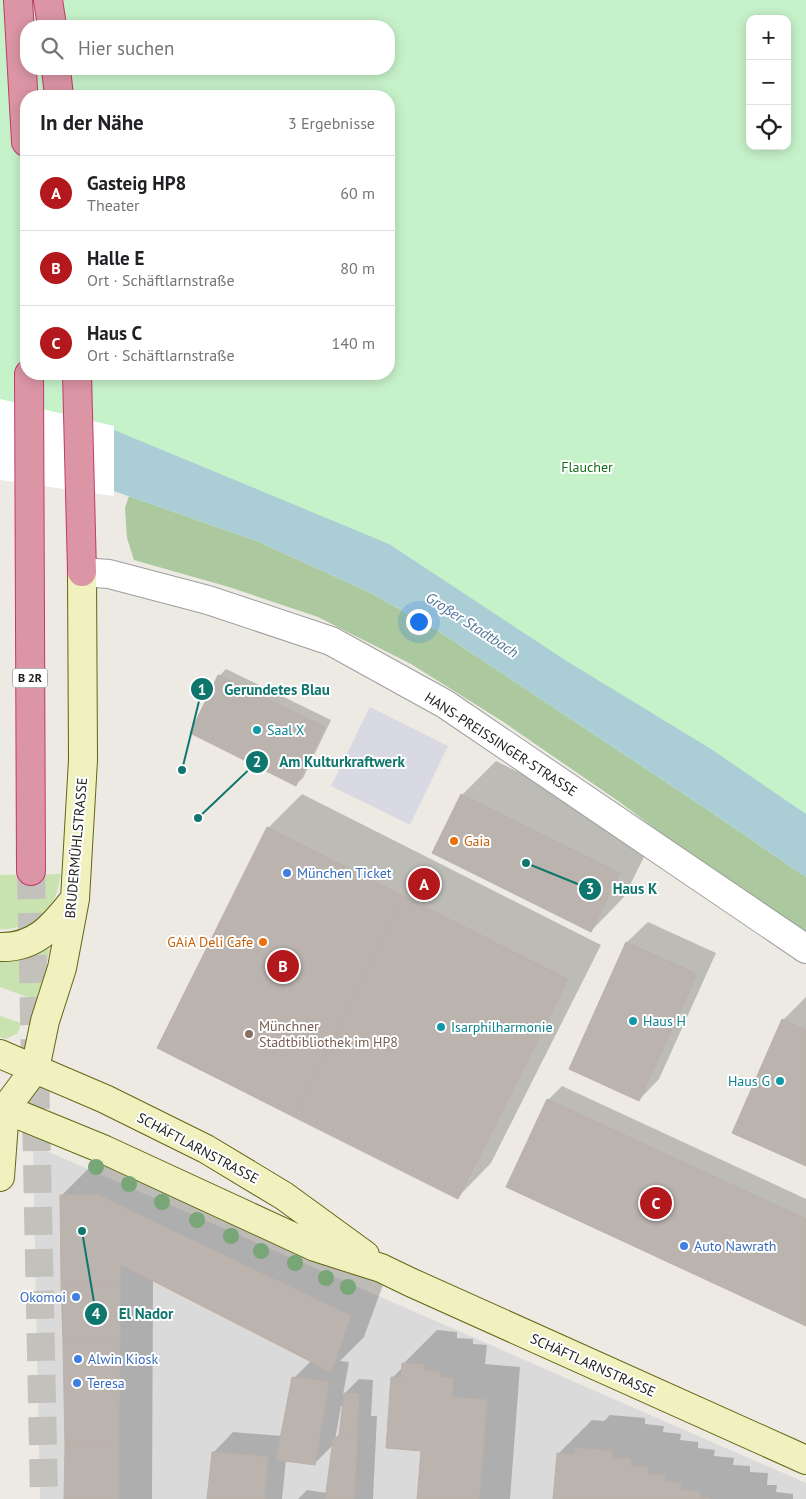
<!DOCTYPE html>
<html lang="de">
<head>
<meta charset="utf-8">
<style>
  :root { --surface:#fff; --page:#f6f6f6; --text:#202124; --muted:#757577; --line:#e0e0e0; --accent:#b2181c }
  body { margin:0; font-family:"PT Sans",sans-serif; background:var(--page); color:var(--text) }
  .controls { position:absolute; right:15px; top:15px; display:grid; overflow:hidden; border-radius:10px; box-shadow:0 2px 12px #0003 }
  .controls button { width:45px; height:45px; display:grid; place-items:center; padding:0; border:0; border-bottom:1px solid var(--line); background:var(--surface); color:var(--text); font:25px sans-serif }
  .you { position:absolute; left:418px; top:621px; width:18px; height:18px; margin:-12px; border:4px solid #fff; border-radius:50%; background:#1a73e8; box-shadow:0 0 0 8px #1a73e833 }
  .badge { display:grid; place-items:center; width:32px; height:32px; border-radius:50%; background:var(--accent); color:#fff; font-size:16px; font-weight:700 }
  .pin { position:absolute; translate:-50% -50%; border:2px solid #fff; box-shadow:0 1px 5px #0006 }
  .list { margin:0; padding:0; list-style:none }
  h2 { display:flex; justify-content:space-between; align-items:center; height:65px; margin:0; padding:0 20px; font-size:21px }
  h2 small { font-size:16px; font-weight:400; color:var(--muted) }
  .list li { display:grid; grid-template-columns:32px 1fr auto; gap:15px; align-items:center; box-sizing:border-box; height:75px; padding:0 20px; border-top:1px solid var(--line) }
  .list b { display:block; font-size:19px; white-space:nowrap }
  .list p { margin:0; font-size:16px; white-space:nowrap; color:var(--muted) }
  .list em { font-size:16px; font-style:normal; color:var(--muted) }
  .icon { flex:none; width:28px; height:28px; fill:none; stroke:currentColor; stroke-width:2; stroke-linecap:round; stroke-linejoin:round }
  .map { position:relative; flex:none; width:806px; height:1499px; overflow:hidden }
  .search { position:absolute; background:var(--surface); box-shadow:0 2px 12px #0003; left:20px; top:20px; width:375px; height:55px; display:flex; align-items:center; gap:12px; box-sizing:border-box; padding:0 18px; border-radius:20px; color:var(--muted); font-size:19px }
  .panel { position:absolute; background:var(--surface); box-shadow:0 2px 12px #0003; left:20px; top:90px; width:375px; height:290px; border-radius:20px }
  .map>svg:first-child { display:block }
  .residential { fill:#dbdada }
  .grass { fill:#cae1b0 }
  .forest { fill:#abc89e }
  .park { fill:#c6f2c9; fill-rule:evenodd }
  .plaza { fill:#d9d9e3 }
  .water { fill:#aacdd6 }
  .pier { fill:#fff }
  .shadow { fill:#0003; fill-rule:evenodd }
  .building { fill:#bab3ae; stroke:#bdb1a9 }
  .lines { fill:none; stroke-linecap:round; stroke-linejoin:round }
  .highway-tunnel { stroke:#c3c1bc; stroke-width:28; stroke-dasharray:28 14; stroke-linecap:butt }
  .street-casing { stroke:#9e9e9e; stroke-width:30 }
  .secondary-casing { stroke:#606712; stroke-width:30 }
  .highway-casing { stroke:#c3396c; stroke-width:30 }
  .street { stroke:#fff; stroke-width:28 }
  .secondary { stroke:#f0f1be; stroke-width:28 }
  .highway { stroke:#db95a4; stroke-width:28 }
  .tree { fill:#78a677 }
  .culture-dot { fill:#0f9aa8; stroke:#fff; stroke-width:2 }
  .food-dot { fill:#e8710a; stroke:#fff; stroke-width:2 }
  .shop-dot { fill:#3f7fe0; stroke:#fff; stroke-width:2 }
  .education-dot { fill:#8d6e63; stroke:#fff; stroke-width:2 }
  .labels { text-anchor:middle; stroke-width:4; stroke-linejoin:round; paint-order:stroke }
  .shield { fill:#fff; stroke:#616161; stroke-width:1 }
  .shield-label { font-size:12px; font-weight:bold; fill:#1d1d1d }
  .park-label { font-size:14px; fill:#196e1d; stroke:#fff }
  .culture-label { font-size:14px; fill:#0d838f; stroke:#fff; text-anchor:start }
  .street-label { font-size:14px; fill:#1d1d1d; stroke:#fff }
  .food-label { font-size:14px; fill:#c56008; stroke:#fff; text-anchor:start }
  .shop-label { font-size:14px; fill:#366cbe; stroke:#fff; text-anchor:start }
  .education-label { font-size:14px; fill:#785e54; stroke:#fff; text-anchor:start }
  .water-label { font-size:15px; font-style:italic; fill:#53789a; stroke:#fff }
  .leader { fill:none; stroke:#0f766e; stroke-width:2 }
  .callout-dot { fill:#0f766e; stroke:#fff; stroke-width:2 }
  .mark-label { font-size:15px; text-anchor:middle; font-weight:bold; fill:#fff }
  .callout-label { font-size:15px; text-anchor:middle; font-weight:bold; fill:#0f766e; stroke:#fff; stroke-width:4; stroke-linejoin:round; paint-order:stroke }
</style>
</head>
<body>
<div class="map">
<svg width="806" height="1499" viewBox="0 0 806 1499">
  <rect width="100%" height="100%" fill="#edeae4"/>
  <!-- residential -->
  <path class="residential" d="M 33,1145 L 806,1483 L 806,1499 L 40,1499 Z"/>
  <!-- grass -->
  <path class="grass" d="M 61,874 C 59,882 58,891 55,897 C 45,917 22,931 0,929 L 0,875 Z
    M 45,948 L 50,949 L 38,1001 L 0,987 L 0,960 Z
    M 0,1016 L 21,1023 L 18,1033 L 6,1039 L 0,1037 Z"/>
  <!-- forest -->
  <path class="forest" d="M 129,496 L 257,541 L 369,592 L 440,632 L 708,810 L 806,877 L 806,935 L 749,899 L 621,803 L 502,721 L 411,664 L 318,617 L 229,587 L 134,560 L 127,538 L 125,508 Z"/>
  <!-- park -->
  <path class="park" d="M 0,0 L 806,0 L 806,877 L 708,810 L 440,632 L 369,592 L 257,541 L 114,491 L 0,475 ZM 750,19 L 787,19 L 787,146 L 750,146 ZM 26,26 L 389,26 L 389,69 L 26,69 ZM 26,96 L 389,96 L 389,374 L 26,374 Z"/>
  <!-- plaza -->
  <path class="plaza" d="M 370,707 L 448,746 L 410,825 L 331,786 Z"/>
  <!-- water -->
  <path class="water" d="M 0,404 L 114,430 L 389,544 L 565,660 L 711,749 L 806,814 L 806,877 L 708,810 L 440,632 L 369,592 L 257,541 L 114,491 L 0,475 Z"/>
  <!-- pier -->
  <path class="pier" d="M 0,399 L 114,426 L 114,496 L 0,480 Z"/>
  <!-- shadow -->
  <path class="shadow" d="M 226,669 L 331,720 L 303,778 L 296,784 L 191,733 L 219,676 Z
    M 496,761 L 653,839 L 624,897 L 591,931 L 433,852 L 462,795 Z
    M 302,794 L 601,945 L 491,1163 L 458,1197 L 268,828 Z
    M 648,922 L 716,953 L 659,1079 L 639,1100 L 570,1068 L 627,942 Z
    M 806,997 L 806,1165 L 783,1020 Z
    M 562,1086 L 806,1199 L 806,1324 L 548,1100 Z
    M 132,1161 L 384,1282 L 364,1337 L 340,1361 L 349,1362 L 343,1395 L 359,1379 L 373,1380 L 371,1416 L 377,1416 L 373,1499 L 298,1499 L 307,1490 L 327,1493 L 334,1444 L 314,1464 L 286,1460 L 282,1499 L 208,1499 L 213,1453 L 233,1432 L 282,1436 L 294,1378 L 311,1361 L 153,1280 L 152,1499 L 65,1499 L 66,1445 L 61,1196 L 95,1162 ZM 341,1406 L 343,1406 L 340,1435 L 335,1440 Z
    M 437,1330 L 457,1332 L 457,1338 L 473,1339 L 473,1344 L 487,1345 L 485,1364 L 520,1367 L 510,1499 L 418,1499 L 422,1450 L 392,1378 L 403,1367 L 403,1364 Z
    M 610,1415 L 645,1418 L 645,1424 L 664,1426 L 663,1432 L 681,1434 L 680,1440 L 698,1442 L 698,1448 L 715,1450 L 714,1456 L 734,1458 L 733,1465 L 750,1466 L 750,1472 L 768,1473 L 767,1485 L 777,1485 L 776,1492 L 793,1494 L 793,1499 L 554,1499 L 558,1454 L 592,1420 L 604,1421 Z"/>
  <!-- building -->
  <path class="building" d="M 218,675 L 325,727 L 296,786 L 190,733 Z
    M 461,794 L 620,873 L 591,932 L 432,853 Z
    M 267,827 L 403,896 L 294,1117 L 157,1048 Z
    M 403,896 L 568,979 L 458,1199 L 294,1117 Z
    M 626,942 L 697,974 L 639,1101 L 569,1069 Z
    M 782,1019 L 806,1030 L 806,1166 L 732,1133 Z
    M 547,1099 L 806,1219 L 806,1326 L 506,1187 Z
    M 60,1195 L 98,1195 L 351,1316 L 331,1372 L 120,1264 L 120,1282 L 61,1282 Z
    M 61,1282 L 120,1282 L 120,1344 L 63,1344 Z
    M 63,1344 L 120,1344 L 119,1446 L 65,1445 Z
    M 402,1363 L 424,1365 L 424,1371 L 440,1372 L 440,1377 L 453,1379 L 452,1397 L 487,1400 L 479,1499 L 417,1499 L 421,1451 L 386,1448 L 391,1377 L 401,1378 Z
    M 292,1377 L 329,1382 L 315,1465 L 276,1460 Z
    M 344,1393 L 359,1394 L 357,1436 L 339,1435 Z
    M 339,1435 L 357,1436 L 354,1499 L 325,1499 L 333,1440 Z
    M 65,1445 L 119,1446 L 119,1499 L 64,1499 Z
    M 575,1448 L 612,1451 L 612,1458 L 631,1459 L 630,1466 L 648,1467 L 647,1474 L 665,1475 L 665,1481 L 681,1483 L 681,1490 L 700,1491 L 700,1498 L 710,1499 L 553,1499 L 557,1453 L 575,1455 Z
    M 212,1452 L 268,1457 L 264,1499 L 207,1499 Z"/>
  <g class="lines">
    <!-- highway-tunnel -->
    <path class="highway-tunnel" d="M 31,871 L 44,1499"/>
    <defs>
      <path id="street" d="M 82,572 L 109,574 L 208,600 L 331,641 L 445,704 L 806,949"/>
      <path id="secondary" d="M 0,947 C 36,948 53,926 73,901
        M 0,1054 L 105,1099 L 206,1149 L 284,1196 L 365,1255
        M 0,1107 L 105,1150 L 315,1247 L 381,1268 L 410,1282 L 806,1460
        M 0,1177 L 5,1109 L 35,1069 L 45,1021 L 62,968 L 75,899 L 83,760 L 82,572"/>
      <path id="highway" d="M 18,0 L 26,142
        M 48,0 L 52,26
        M 56,69 L 59,96
        M 29,374 L 31,871
        M 77,374 L 82,572"/>
    </defs>
    <!-- street casing -->
    <use href="#street" class="street-casing"/>
    <!-- secondary casing -->
    <use href="#secondary" class="secondary-casing"/>
    <!-- highway casing -->
    <use href="#highway" class="highway-casing"/>
    <!-- street -->
    <use href="#street" class="street"/>
    <!-- secondary -->
    <use href="#secondary" class="secondary"/>
    <!-- highway -->
    <use href="#highway" class="highway"/>
  </g>
  <!-- trees -->
  <g class="tree">
    <circle cx="96" cy="1167" r="8"/>
    <circle cx="129" cy="1184" r="8"/>
    <circle cx="162" cy="1202" r="8"/>
    <circle cx="197" cy="1220" r="8"/>
    <circle cx="231" cy="1236" r="8"/>
    <circle cx="261" cy="1251" r="8"/>
    <circle cx="295" cy="1263" r="8"/>
    <circle cx="326" cy="1278" r="8"/>
    <circle cx="348" cy="1287" r="8"/>
  </g>
  <!-- markers -->
  <g class="culture-dot">
    <circle cx="257" cy="730" r="5"/>
    <circle cx="633" cy="1021" r="5"/>
    <circle cx="441" cy="1027" r="5"/>
    <circle cx="780" cy="1081" r="5"/>
  </g>
  <g class="food-dot">
    <circle cx="454" cy="841" r="5"/>
    <circle cx="263" cy="942" r="5"/>
  </g>
  <g class="shop-dot">
    <circle cx="287" cy="873" r="5"/>
    <circle cx="684" cy="1246" r="5"/>
    <circle cx="76" cy="1297" r="5"/>
    <circle cx="78" cy="1359" r="5"/>
    <circle cx="77" cy="1383" r="5"/>
  </g>
  <circle class="education-dot" cx="249" cy="1034" r="5"/>
  <g class="labels">
    <!-- shield labels -->
    <rect class="shield" x="12.5" y="668.5" width="35" height="19" rx="4"/>
    <g class="shield-label">
      <text x="30" y="682">B 2R</text>
    </g>
    <!-- park labels -->
    <g class="park-label">
      <text x="587" y="472">Flaucher</text>
    </g>
    <!-- culture labels -->
    <g class="culture-label">
      <text x="267" y="735">Saal X</text>
      <text x="643" y="1026">Haus H</text>
      <text x="451" y="1032">Isarphilharmonie</text>
      <text x="770" y="1086" text-anchor="end">Haus G</text>
    </g>
    <!-- street labels -->
    <g class="street-label">
      <text transform="translate(501 744) rotate(33)" y="5">HANS-PREISSINGER-STRASSE</text>
      <text transform="translate(76 848) rotate(-85)" y="5">BRUDERMÜHLSTRASSE</text>
      <text transform="translate(198 1148) rotate(28)" y="5">SCHÄFTLARNSTRASSE</text>
      <text transform="translate(593 1365) rotate(24)" y="5">SCHÄFTLARNSTRASSE</text>
    </g>
    <!-- food labels -->
    <g class="food-label">
      <text x="464" y="846">Gaia</text>
      <text x="253" y="947" text-anchor="end">GAiA Deli Cafe</text>
    </g>
    <!-- shop labels -->
    <g class="shop-label">
      <text x="297" y="878">München Ticket</text>
      <text x="694" y="1251">Auto Nawrath</text>
      <text x="66" y="1302" text-anchor="end">Okomoi</text>
      <text x="88" y="1364">Alwin Kiosk</text>
      <text x="87" y="1388">Teresa</text>
    </g>
    <!-- education labels -->
    <g class="education-label">
      <text x="259" y="1031">Münchner<tspan x="259" dy="16">Stadtbibliothek im HP8</tspan></text>
    </g>
    <!-- water labels -->
    <g class="water-label">
      <text transform="translate(472 625) rotate(33)" y="5">Großer Stadtbach</text>
    </g>
  </g>
  <!-- callouts -->
  <path class="leader" d="M182 770L202 689M198 818L257 762M526 863L590 889M82 1231L96 1314"/>
  <g class="callout-dot">
    <circle cx="182" cy="770" r="5"/>
    <circle cx="198" cy="818" r="5"/>
    <circle cx="526" cy="863" r="5"/>
    <circle cx="82" cy="1231" r="5"/>
    <circle cx="202" cy="689" r="12"/>
    <circle cx="257" cy="762" r="12"/>
    <circle cx="590" cy="889" r="12"/>
    <circle cx="96" cy="1314" r="12"/>
  </g>
  <g class="mark-label">
    <text x="202" y="695">1</text>
    <text x="257" y="767">2</text>
    <text x="590" y="894">3</text>
    <text x="96" y="1319">4</text>
  </g>
  <g class="callout-label">
    <text x="277" y="695">Gerundetes Blau</text>
    <text x="342" y="767">Am Kulturkraftwerk</text>
    <text x="635" y="894">Haus K</text>
    <text x="146" y="1319">El Nador</text>
  </g>
</svg>
<div class="controls">
<button>+</button>
<button>−</button>
<button><svg class="icon" aria-label="locate" viewBox="0 0 24 24"><circle cx="12" cy="12" r="6"/><path d="M12 2v4M12 18v4M2 12h4M18 12h4"/></svg></button>
</div>
<div class="you"></div>
<div class="pin badge" style="left:424px;top:884px">A</div>
<div class="pin badge" style="left:283px;top:966px">B</div>
<div class="pin badge" style="left:656px;top:1203px">C</div>
<div class="search"><svg class="icon" aria-label="search" viewBox="0 0 24 24"><circle cx="10" cy="10" r="6"/><path d="M15 15l6 6"/></svg>Hier suchen</div>
<section class="panel">
<h2>In der Nähe<small>3 Ergebnisse</small></h2>
<ul class="list">
<li><span class="badge">A</span><div><b>Gasteig HP8</b><p>Theater</p></div><em>60 m</em></li>
<li><span class="badge">B</span><div><b>Halle E</b><p>Ort · Schäftlarnstraße</p></div><em>80 m</em></li>
<li><span class="badge">C</span><div><b>Haus C</b><p>Ort · Schäftlarnstraße</p></div><em>140 m</em></li>
</ul>
</section>
</div>
</body>
</html>
